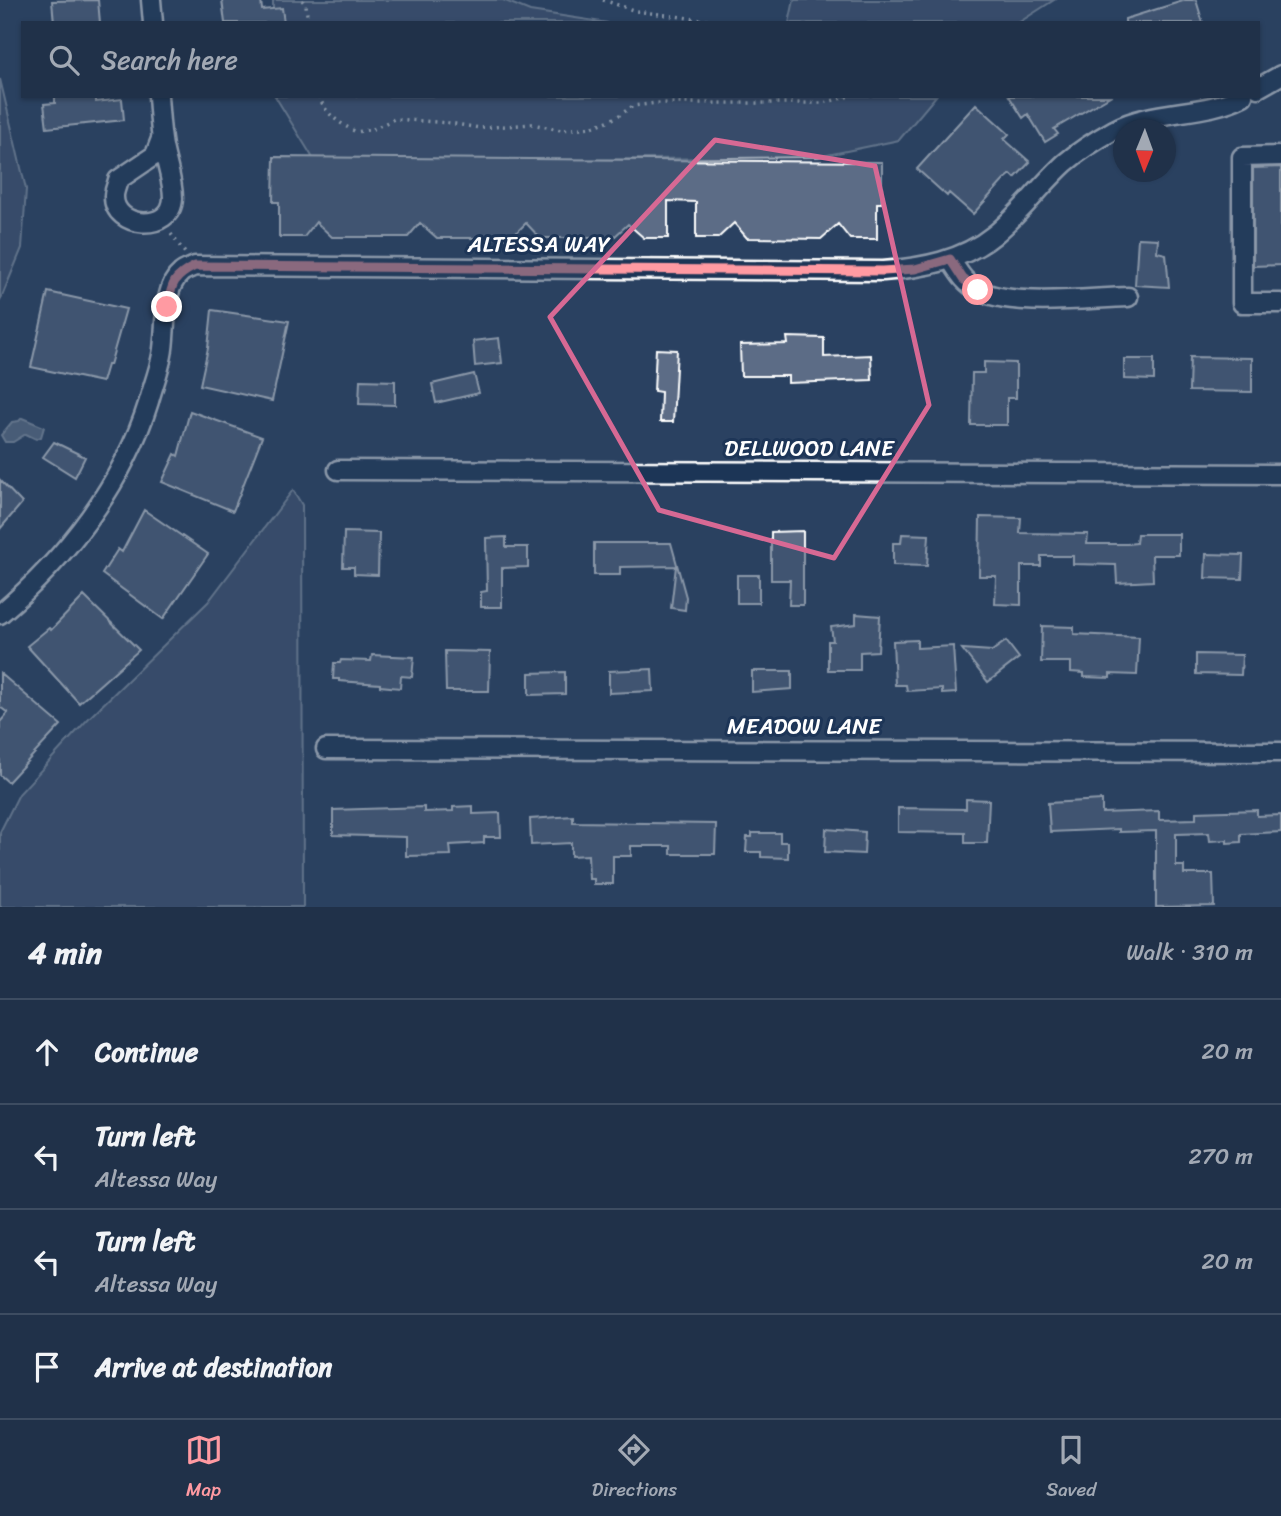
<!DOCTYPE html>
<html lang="en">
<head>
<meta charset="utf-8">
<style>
  :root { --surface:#203149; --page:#283950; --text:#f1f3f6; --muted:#a2a9b4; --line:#3d4c61; --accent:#ff9aa2 }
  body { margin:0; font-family:Sriracha,sans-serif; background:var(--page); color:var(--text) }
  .compass { position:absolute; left:1113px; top:119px; width:63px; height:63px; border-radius:50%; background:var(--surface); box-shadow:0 2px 5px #0004; rotate:181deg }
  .stop { position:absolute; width:21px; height:21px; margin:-16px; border:5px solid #ff9aa2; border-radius:50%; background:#fff }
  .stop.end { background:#ff9aa2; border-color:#fff; box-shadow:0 2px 7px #0008 }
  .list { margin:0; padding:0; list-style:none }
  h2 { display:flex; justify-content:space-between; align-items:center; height:91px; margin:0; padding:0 28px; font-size:30px }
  h2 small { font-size:23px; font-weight:400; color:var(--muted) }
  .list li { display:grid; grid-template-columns:46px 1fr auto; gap:21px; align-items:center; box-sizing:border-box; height:105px; padding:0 28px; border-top:2px solid var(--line) }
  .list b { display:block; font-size:26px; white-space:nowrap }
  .list p { margin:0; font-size:23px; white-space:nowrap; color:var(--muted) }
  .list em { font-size:23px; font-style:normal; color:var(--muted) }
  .icon { flex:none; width:38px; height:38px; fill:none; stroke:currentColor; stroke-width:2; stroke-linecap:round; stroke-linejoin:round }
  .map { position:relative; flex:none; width:1281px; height:907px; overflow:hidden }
  .search { position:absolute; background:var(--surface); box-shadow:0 2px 5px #0004; left:21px; right:21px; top:21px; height:77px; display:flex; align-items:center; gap:18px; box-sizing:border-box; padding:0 24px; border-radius:0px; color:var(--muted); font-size:26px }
  .sheet { height:511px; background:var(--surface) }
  nav { display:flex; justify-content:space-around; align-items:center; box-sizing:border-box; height:98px; border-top:2px solid var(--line); background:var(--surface); font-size:19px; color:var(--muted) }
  nav a { display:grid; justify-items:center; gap:4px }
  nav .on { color:var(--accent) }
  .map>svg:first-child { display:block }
  .green { fill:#465975; stroke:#a2acba; stroke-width:2 }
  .water { fill:#6d7d92; stroke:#a7b1be; stroke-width:2 }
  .building { fill:#5b6c86; stroke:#fff; stroke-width:2 }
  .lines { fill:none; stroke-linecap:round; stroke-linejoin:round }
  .minor-casing { stroke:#fff; stroke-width:23 }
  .path { stroke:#fff; stroke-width:3.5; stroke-dasharray:2 5; stroke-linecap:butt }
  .minor { stroke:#1d3557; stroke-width:18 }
  .route { stroke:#ff9aa2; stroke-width:9 }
  .marked { fill:none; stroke:#d76994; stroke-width:5; stroke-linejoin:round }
  .labels { text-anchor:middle; stroke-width:6; stroke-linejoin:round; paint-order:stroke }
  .street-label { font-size:23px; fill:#fff; stroke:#1d3557 }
</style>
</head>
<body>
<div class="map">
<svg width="1281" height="907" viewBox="0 0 1281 907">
  <rect width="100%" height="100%" fill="#2a4161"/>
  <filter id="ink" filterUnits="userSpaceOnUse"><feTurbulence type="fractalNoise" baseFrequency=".0143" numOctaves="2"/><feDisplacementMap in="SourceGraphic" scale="14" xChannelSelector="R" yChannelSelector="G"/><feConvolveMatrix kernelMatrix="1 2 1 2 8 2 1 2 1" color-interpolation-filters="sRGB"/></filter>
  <g filter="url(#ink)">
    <!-- green -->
    <path class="green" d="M 273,0 L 503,0 L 530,11 L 608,23 L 273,23 Z
      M 794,0 L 1054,0 L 1018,23 L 789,23 Z
      M 0,79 L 26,189 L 22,248 L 0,301 Z
      M 275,96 L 936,96 L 899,140 L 818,157 L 316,163 Z
      M 293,490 L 302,505 L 303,907 L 0,907 L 0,832 L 19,794 L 89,718 L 208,602 Z"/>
    <!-- water -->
    <path class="water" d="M 22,418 L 44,427 L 41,437 L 36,439 L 26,434 L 13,442 L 5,442 L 1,435 L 12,422 L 19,421 Z"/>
    <!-- building -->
    <path class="building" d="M 98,0 L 100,23 L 54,23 L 52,1 Z
      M 222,0 L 261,0 L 262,10 L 282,8 L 284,23 L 225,23 Z
      M 1186,0 L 1196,0 L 1203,23 L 1125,23 L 1125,19 Z
      M 55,96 L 96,96 L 96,102 L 122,99 L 124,120 L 47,128 L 44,104 L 55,103 Z
      M 1009,96 L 1110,96 L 1054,129 L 1058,134 L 1045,142 L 1028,114 L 1023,118 Z
      M 976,104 L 1009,134 L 1004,139 L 1030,162 L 1015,178 L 1011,174 L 1004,180 L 973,214 L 949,193 L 947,196 L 917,169 Z
      M 274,157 L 882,162 L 882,203 L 877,203 L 877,239 L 850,239 L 838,224 L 821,239 L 747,238 L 734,223 L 718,238 L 696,238 L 696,202 L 668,201 L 668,238 L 644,238 L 628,224 L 613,238 L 540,238 L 526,223 L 511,238 L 437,238 L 420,223 L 408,237 L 332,237 L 316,222 L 304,237 L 279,237 L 279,202 L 273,202 Z
      M 1281,167 L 1281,265 L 1253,266 L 1253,168 Z
      M 1138,238 L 1158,239 L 1157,252 L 1166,254 L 1169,287 L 1135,285 Z
      M 48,292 L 126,309 L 110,365 L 107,365 L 102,382 L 31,367 Z
      M 212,310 L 289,321 L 272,401 L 200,385 L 208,348 Z
      M 787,337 L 824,338 L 824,357 L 871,355 L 872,380 L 788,383 L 788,376 L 741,376 L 740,345 L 788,344 Z
      M 499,338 L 502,363 L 475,366 L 473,341 Z
      M 656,349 L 677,350 L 673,422 L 660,422 L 661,392 L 654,391 Z
      M 1190,357 L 1252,358 L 1252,392 L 1189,391 Z
      M 1124,359 L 1154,359 L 1154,380 L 1124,379 Z
      M 984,362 L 1016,363 L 1016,398 L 1007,398 L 1007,425 L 971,425 L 972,373 L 984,373 Z
      M 474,374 L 479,393 L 436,403 L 432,384 Z
      M 360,380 L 395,381 L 395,405 L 359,404 Z
      M 190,411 L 262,437 L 233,511 L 162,482 L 175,454 L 178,456 Z
      M 54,442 L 85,457 L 75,477 L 43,457 Z
      M 0,480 L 22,503 L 0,529 Z
      M 144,510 L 208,554 L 163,619 L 102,574 L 118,549 L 122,552 Z
      M 980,517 L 1021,518 L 1020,533 L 1088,534 L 1087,544 L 1127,544 L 1136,543 L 1137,534 L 1179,534 L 1179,555 L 1152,555 L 1153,581 L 1117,583 L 1116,565 L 1073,564 L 1073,556 L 1041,556 L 1041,566 L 1021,566 L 1021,605 L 995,604 L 996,576 L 979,576 Z
      M 803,531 L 803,605 L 789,605 L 790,580 L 771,580 L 771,532 Z
      M 344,532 L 379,533 L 378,575 L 354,574 L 354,567 L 343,567 Z
      M 902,534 L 929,535 L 927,566 L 893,565 L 893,543 L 901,543 Z
      M 506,537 L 506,547 L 528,547 L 528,567 L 502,568 L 502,607 L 481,607 L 481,592 L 487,591 L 486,538 Z
      M 594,543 L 671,543 L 686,597 L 685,610 L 671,608 L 676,566 L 620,567 L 620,575 L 594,575 Z
      M 1206,554 L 1243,555 L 1242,579 L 1205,578 Z
      M 737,575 L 759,575 L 759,603 L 737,603 Z
      M 84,596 L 139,650 L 79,703 L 27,646 L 49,628 L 51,630 Z
      M 856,614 L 880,616 L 878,651 L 860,652 L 860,670 L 828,670 L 828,641 L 833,641 L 831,627 L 856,624 Z
      M 1042,626 L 1074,627 L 1074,634 L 1139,637 L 1137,675 L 1110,674 L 1110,678 L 1084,677 L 1084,673 L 1071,672 L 1071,662 L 1041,662 Z
      M 917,640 L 917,648 L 953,646 L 956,693 L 942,694 L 942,689 L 907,691 L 906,685 L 895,685 L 893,641 Z
      M 1006,641 L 1019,658 L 988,682 L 962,649 L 992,651 Z
      M 445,651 L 490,652 L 489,691 L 446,691 Z
      M 1196,654 L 1242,655 L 1241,675 L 1196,674 Z
      M 372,655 L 414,657 L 412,677 L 401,676 L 400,688 L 380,686 L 380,684 L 339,681 L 339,679 L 333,679 L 334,663 L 340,663 L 341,660 L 371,661 Z
      M 652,669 L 653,691 L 609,693 L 609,671 Z
      M 752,671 L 792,671 L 792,689 L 752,692 Z
      M 565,672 L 565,694 L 529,695 L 529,673 Z
      M 0,673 L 61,725 L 8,782 L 0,775 L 0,722 L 8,713 L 0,707 Z
      M 966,799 L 989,800 L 987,843 L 965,843 L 965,833 L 898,832 L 898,808 L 966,809 Z
      M 1102,800 L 1102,813 L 1159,811 L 1159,820 L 1196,819 L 1196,812 L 1257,810 L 1257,816 L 1281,815 L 1281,832 L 1241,834 L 1241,842 L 1227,843 L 1227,840 L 1210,841 L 1209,833 L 1176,834 L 1176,866 L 1184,866 L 1184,874 L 1213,874 L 1214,906 L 1156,907 L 1156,831 L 1119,832 L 1119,829 L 1050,832 L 1048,803 Z
      M 473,806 L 473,814 L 500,813 L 501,837 L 484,837 L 484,843 L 450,845 L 451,855 L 406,856 L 406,837 L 333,835 L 333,810 L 424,807 L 424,812 L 453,811 L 453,807 Z
      M 573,816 L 573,822 L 716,824 L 715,854 L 671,854 L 671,846 L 631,846 L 631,856 L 613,856 L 613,884 L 594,884 L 594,879 L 589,879 L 588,855 L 571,856 L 571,843 L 531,845 L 530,819 Z
      M 826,829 L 865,832 L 864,854 L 825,852 Z
      M 752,833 L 780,833 L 780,842 L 788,842 L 788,858 L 761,857 L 761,852 L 746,852 L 747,837 L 752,837 Z"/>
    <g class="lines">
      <defs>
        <path id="minor" d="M 151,0 L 153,23
          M 1258,88 L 1281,75
          M 158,96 C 159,111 160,125 162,140 C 164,158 173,179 173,198 C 172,233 113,229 114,196 C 114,191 117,185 118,180 L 155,155 L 161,139
          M 1281,156 L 1242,157 L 1242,303 L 1281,303
          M 950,259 C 958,271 964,283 978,290 C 1013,308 1088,298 1128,297
          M 338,470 L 1281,474
          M 0,614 C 66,558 123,485 149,401 C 153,386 159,371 162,355 C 167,333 161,289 181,273 C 184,270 191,268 195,266 L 883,271 C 922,268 962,261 994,235 C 1020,214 1040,186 1065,163 C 1079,151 1098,139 1114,130 C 1153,109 1204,116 1243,96
          M 326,749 L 1281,752"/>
      </defs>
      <!-- minor casing -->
      <use href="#minor" class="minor-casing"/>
      <!-- path -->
      <path class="path" d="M 302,0 L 306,5 L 308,23
        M 603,0 L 636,11 L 726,23
        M 319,96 C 326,115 339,123 356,132 L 373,129 L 394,119 L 449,123 L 480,128 L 532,124 L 561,130 L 592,127 L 615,118 L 633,106 L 657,103 L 823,103 L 850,96
        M 171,234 L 185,253"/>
      <!-- minor -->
      <use href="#minor" class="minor"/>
    </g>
  </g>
  <g class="lines" filter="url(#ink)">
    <!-- route -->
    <path class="route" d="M 167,307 C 172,283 173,277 195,266 L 883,271 L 915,269 L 950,259 L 963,279 L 978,290"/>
  </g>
  <!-- marked area -->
  <path d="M0 0H1281V907H0ZM 715,140 L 875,166 L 929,405 L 834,558 L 659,510 L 550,317 Z" fill="#2a4161" fill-opacity=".55" fill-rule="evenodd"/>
  <path class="marked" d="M 715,140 L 875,166 L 929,405 L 834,558 L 659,510 L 550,317 Z"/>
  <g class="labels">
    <!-- street labels -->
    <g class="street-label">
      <text x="539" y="252">ALTESSA WAY</text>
      <text x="809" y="456">DELLWOOD LANE</text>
      <text x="804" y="734">MEADOW LANE</text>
    </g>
  </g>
</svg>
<svg class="compass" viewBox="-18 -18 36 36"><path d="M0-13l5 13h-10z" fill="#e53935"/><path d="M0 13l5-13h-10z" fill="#a2a9b4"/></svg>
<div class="stop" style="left:978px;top:290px"></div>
<div class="stop end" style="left:167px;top:307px"></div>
<div class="search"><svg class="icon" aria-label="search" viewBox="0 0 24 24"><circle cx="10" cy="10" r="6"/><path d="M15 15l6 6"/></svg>Search here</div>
</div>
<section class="sheet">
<h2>4 min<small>Walk · 310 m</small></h2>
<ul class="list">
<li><svg class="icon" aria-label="ahead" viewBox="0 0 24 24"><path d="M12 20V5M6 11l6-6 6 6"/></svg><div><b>Continue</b></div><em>20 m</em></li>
<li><svg class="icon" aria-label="left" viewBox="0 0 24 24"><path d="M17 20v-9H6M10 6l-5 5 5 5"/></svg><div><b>Turn left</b><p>Altessa Way</p></div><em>270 m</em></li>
<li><svg class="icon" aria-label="left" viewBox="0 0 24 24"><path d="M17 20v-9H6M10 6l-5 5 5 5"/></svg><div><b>Turn left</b><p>Altessa Way</p></div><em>20 m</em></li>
<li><svg class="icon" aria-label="arrive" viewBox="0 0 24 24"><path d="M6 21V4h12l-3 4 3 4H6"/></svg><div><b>Arrive at destination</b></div></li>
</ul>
</section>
<nav>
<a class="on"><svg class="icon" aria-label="map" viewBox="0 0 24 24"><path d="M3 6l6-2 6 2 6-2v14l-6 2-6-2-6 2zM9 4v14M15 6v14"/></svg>Map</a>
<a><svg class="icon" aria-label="directions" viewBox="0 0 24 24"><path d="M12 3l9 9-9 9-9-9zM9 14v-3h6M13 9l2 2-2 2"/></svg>Directions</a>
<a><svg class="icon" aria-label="saved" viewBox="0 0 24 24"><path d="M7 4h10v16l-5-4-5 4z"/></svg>Saved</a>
</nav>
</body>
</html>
